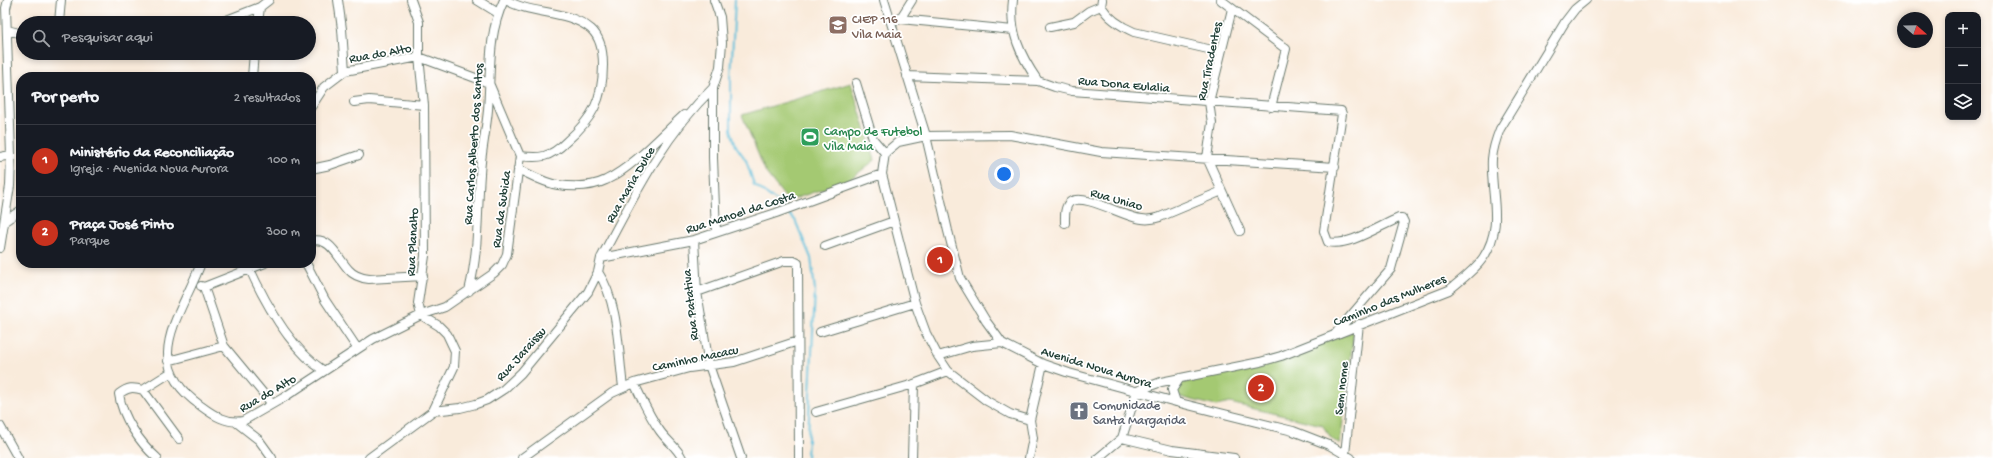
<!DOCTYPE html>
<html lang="pt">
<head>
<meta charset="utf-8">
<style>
  :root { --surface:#171b24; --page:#242831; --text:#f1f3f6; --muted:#9ea1a6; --line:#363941; --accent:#c8321e }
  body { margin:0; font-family:"Gochi Hand",sans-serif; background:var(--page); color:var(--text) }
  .controls { position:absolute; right:12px; top:12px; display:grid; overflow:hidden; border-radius:8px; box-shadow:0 2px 6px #0003 }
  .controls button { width:36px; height:36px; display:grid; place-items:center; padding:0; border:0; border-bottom:1px solid var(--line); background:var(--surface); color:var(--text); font:20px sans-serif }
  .compass { position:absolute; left:1897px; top:12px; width:36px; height:36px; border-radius:50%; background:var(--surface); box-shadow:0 2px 6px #0003; rotate:110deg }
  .you { position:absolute; left:1004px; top:174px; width:14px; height:14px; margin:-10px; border:3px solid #fff; border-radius:50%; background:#1a73e8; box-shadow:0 0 0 6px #1a73e833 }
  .badge { display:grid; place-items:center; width:26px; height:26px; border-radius:50%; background:var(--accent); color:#fff; font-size:13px; font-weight:700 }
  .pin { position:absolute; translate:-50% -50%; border:2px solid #fff; box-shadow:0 1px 4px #0006 }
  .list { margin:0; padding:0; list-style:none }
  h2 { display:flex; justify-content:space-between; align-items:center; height:52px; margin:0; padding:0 16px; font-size:17px }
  h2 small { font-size:13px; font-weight:400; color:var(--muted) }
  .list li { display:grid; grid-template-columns:26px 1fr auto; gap:12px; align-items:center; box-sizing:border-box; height:72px; padding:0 16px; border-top:1px solid var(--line) }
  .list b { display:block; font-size:15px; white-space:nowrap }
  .list p { margin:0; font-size:13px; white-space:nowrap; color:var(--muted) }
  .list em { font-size:13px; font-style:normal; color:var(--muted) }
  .icon { flex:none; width:22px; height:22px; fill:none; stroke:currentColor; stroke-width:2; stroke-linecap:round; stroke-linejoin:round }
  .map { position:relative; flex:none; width:1993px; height:458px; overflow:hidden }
  .search { position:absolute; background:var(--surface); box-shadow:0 2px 6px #0003; left:16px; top:16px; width:300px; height:44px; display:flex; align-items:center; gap:10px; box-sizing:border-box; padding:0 14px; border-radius:22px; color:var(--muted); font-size:15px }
  .panel { position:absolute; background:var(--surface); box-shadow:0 2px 6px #0003; left:16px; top:72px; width:300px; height:196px; border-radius:16px }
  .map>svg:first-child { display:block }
  .green { fill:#a4c972; stroke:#628353 }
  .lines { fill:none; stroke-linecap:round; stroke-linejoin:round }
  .stream { stroke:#5dbfdb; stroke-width:2 }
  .minor-casing { stroke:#6b7a6e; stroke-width:10 }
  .minor { stroke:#fff; stroke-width:8 }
  .labels { text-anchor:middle; stroke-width:3.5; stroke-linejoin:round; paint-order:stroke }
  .education-label { font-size:13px; fill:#785e54; stroke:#fff; text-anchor:start }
  .street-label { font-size:13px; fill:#1f3d34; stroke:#fff }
  .leisure-label { font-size:13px; fill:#27864d; stroke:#fff; text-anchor:start }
  .worship-label { font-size:13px; fill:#5b616d; stroke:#fff; text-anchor:start }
</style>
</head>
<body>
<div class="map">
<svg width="1993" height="458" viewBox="0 0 1993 458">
  <rect width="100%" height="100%" fill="#fff"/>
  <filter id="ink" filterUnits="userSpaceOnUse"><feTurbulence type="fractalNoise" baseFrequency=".025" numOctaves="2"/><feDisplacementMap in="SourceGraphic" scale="8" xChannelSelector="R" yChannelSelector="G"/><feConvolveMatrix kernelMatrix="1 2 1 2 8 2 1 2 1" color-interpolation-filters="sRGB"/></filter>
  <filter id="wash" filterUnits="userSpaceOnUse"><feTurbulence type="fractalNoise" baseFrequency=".012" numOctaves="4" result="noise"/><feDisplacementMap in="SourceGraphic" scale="16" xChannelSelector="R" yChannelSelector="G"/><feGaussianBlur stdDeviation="0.9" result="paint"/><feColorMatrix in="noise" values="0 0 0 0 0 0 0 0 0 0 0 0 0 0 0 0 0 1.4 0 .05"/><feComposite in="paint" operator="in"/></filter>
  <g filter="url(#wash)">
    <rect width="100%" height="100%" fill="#f9ebdb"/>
    <!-- green -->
    <path class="green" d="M 851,83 L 875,160 L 849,180 L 788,201 L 766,173 L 742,115 Z
      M 1354,331 L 1340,445 L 1332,439 L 1322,425 L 1230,403 L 1216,406 L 1176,396 L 1177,385 L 1182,380 L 1268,363 Z"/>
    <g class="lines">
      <!-- stream -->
      <path class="stream" d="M 735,0 L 731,79 L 731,130 L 736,146 L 746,160 L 754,185 L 778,202 L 784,208
        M 787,212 L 795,220 L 811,258 L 815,290 L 807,458"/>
    </g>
  </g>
  <g filter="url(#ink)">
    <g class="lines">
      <defs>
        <path id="minor" d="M 338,0 L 342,29 L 345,71
          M 477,0 L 498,13
          M 506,0 C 531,15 567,9 591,29 C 601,38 603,53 603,65 C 603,100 592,119 567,141 C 561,147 552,154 544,156 C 536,158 528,157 520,156
          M 714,0 L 720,17 L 722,43 L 720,67 L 713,88 L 713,158 L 716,232
          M 884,0 L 926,136 L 948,231 L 960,278 L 986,321 L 1002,343 L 1043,364 L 1069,373 L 1176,402 L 1293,431 L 1329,445 L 1351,458
          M 1013,0 C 1009,32 1020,55 1038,81
          M 1102,0 L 1101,6 C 1109,19 1120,26 1134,32 L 1221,52
          M 1221,0 L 1286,49 L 1271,107
          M 1232,9 L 1209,102 L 1212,123 L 1207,158 L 1240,231
          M 900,19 L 1013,30
          M 898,20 L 900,19 L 912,0
          M 59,23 L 61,0
          M 219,23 L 260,7 L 269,0
          M 258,23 L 260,7
          M 1050,27 L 1074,22 L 1089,11 L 1101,6
          M 7,30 L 23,34
          M 907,76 L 1038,81 L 1055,87 L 1072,91 L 1341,111 L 1342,114 L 1324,231 L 1328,242 C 1349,247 1379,226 1399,218 L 1402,218 L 1404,222 L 1391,269 L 1335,334
          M 252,77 L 254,53
          M 856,83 L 873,139 L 885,153 L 882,174 L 915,303 L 926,333 L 938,356 L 948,371 L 987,401 L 1010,414 L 1030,420
          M 354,102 L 369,100 L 424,105
          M 311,107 L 324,87 L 345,71 L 419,57 L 489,83 L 520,156
          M 885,153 L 898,142 L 926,136 L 1010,135 L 1101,152 L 1335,167
          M 0,157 L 11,155
          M 311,169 L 330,165 L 359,155
          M 518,169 C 531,175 544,183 558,185 C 573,187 592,187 606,180 C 632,168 662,135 684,115
          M 5,221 L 21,210
          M 1065,223 C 1065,217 1064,207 1070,202 C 1084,192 1125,218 1142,219 C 1148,220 1154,219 1160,217 L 1222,191
          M 694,240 L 697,292 L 709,365 L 741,458
          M 311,241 C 331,236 338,259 349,270 C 354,276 361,278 369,279 L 423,276
          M 825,246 L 894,221
          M 0,248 L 10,186 L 11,155 L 6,8 L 8,0
          M 601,258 L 694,240 L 776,213 L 882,174
          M 201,263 C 181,317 138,362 201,406 C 213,415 227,424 243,421 L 283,398 L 373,339 L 421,315 L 445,307 L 494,273 L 502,265 L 507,254 L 520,156
          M 247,263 C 264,301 289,348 324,371
          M 306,263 L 325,300 L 357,348
          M 598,272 C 619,303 618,350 623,387
          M 201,286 L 204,287 L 265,263
          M 204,287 L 224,346 L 272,404
          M 469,291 C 479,250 477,216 480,174 C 481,152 486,132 488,110 C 491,72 487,36 504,0
          M 697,292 L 784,261 L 794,261 L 798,263 L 799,458
          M 820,332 L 915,303
          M 938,356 L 972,346 L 1002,343
          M 168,361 L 224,346
          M 634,383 C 642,399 649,416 660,431 C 667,441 677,447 682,458
          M 143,390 L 179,439
          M 1176,402 L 1172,390 L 1180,378
          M 433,411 L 460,408 L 476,404 L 487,400 L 504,389 L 521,373 L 588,292 L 598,272 L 601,258 C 633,198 663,136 713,88
          M 816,412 L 914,384 L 948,371
          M 236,422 L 259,440 L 272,458
          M 0,426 L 18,458
          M 1122,438 L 1172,450 L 1234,458
          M 1345,454 L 1359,324
          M 157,458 C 140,443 122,417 119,394 C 128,387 133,387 143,390 L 170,373
          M 369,458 L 433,411 L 454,367 L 455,351 L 447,334 L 439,326 L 421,315 L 418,303 L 425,256 L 424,105 L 419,57 L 419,22 L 411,0
          M 522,458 L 612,393 L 634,383 L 689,368 L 734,362 L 798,341
          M 912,458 L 914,384
          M 1029,458 L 1033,438 L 1030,420 L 1043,364
          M 1098,458 L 1122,438 L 1137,391 L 1161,382 L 1260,362 L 1281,356 L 1449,290 C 1461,280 1474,271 1483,258 C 1505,225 1490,195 1492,159 C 1493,148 1496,139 1500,129 L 1565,22 L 1575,9 L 1586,0"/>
      </defs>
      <!-- minor casing -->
      <use href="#minor" class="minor-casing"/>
      <!-- minor -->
      <use href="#minor" class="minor"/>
    </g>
  </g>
  <!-- icons -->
  <defs>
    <symbol id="school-square" viewBox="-11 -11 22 22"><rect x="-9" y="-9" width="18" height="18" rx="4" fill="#8d6e63" stroke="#fff"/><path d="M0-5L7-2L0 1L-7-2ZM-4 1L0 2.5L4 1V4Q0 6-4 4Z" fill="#fff"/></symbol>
    <symbol id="stadium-square" viewBox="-11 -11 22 22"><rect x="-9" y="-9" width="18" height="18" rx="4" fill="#2e9e5b" stroke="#fff"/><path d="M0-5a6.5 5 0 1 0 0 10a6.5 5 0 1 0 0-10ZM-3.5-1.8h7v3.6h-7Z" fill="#fff"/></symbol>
    <symbol id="church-square" viewBox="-11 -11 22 22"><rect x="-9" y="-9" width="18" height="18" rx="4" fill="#6b7280" stroke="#fff"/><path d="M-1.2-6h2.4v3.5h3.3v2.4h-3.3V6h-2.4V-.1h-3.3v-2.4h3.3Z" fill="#fff"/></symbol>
  </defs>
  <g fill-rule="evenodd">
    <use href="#school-square" x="827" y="14" width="22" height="22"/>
    <use href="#stadium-square" x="799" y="126" width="22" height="22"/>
    <use href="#church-square" x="1068" y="400" width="22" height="22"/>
  </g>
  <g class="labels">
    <!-- education labels -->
    <g class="education-label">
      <text x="852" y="23">CIEP 116<tspan x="852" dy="15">Vila Maia</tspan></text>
    </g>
    <!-- street labels -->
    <g class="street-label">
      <text transform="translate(380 52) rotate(-10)" y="5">Rua do Alto</text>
      <text transform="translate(1208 61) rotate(-78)" y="5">Rua Tiradentes</text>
      <text transform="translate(1124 83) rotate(5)" y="5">Rua Dona Eulalia</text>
      <text transform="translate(472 144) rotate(-86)" y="5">Rua Carlos Alberto dos Santos</text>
      <text transform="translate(629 184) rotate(-60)" y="5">Rua Maria Dulce</text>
      <text transform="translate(1117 198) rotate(16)" y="5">Rua Uniao</text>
      <text transform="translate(500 209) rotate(-82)" y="5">Rua da Subida</text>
      <text transform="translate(740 211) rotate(-18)" y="5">Rua Manoel da Costa</text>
      <text transform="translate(411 242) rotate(-87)" y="5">Rua Planalto</text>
      <text transform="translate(1389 299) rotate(-22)" y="5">Caminho das Mulheres</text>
      <text transform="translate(689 305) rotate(-96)" y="5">Rua Patativa</text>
      <text transform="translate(520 353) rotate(-48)" y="5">Rua Jaraissu</text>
      <text transform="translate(695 357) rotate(-12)" y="5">Caminho Macacu</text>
      <text transform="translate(1097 366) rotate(17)" y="5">Avenida Nova Aurora</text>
      <text transform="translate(1340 388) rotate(-84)" y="5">Sem nome</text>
      <text transform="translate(267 392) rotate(-30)" y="5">Rua do Alto</text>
    </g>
    <!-- leisure labels -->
    <g class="leisure-label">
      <text x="824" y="135">Campo de Futebol<tspan x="824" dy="15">Vila Maia</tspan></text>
    </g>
    <!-- worship labels -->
    <g class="worship-label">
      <text x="1093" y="409">Comunidade<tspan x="1093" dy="15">Santa Margarida</tspan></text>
    </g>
  </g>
</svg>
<div class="controls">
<button>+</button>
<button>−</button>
<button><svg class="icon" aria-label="layers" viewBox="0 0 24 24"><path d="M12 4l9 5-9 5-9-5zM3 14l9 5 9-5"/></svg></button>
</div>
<svg class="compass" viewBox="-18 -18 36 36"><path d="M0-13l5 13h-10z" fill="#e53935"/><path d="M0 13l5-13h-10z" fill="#9ea1a6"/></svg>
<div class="you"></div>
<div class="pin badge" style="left:940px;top:260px">1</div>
<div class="pin badge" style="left:1261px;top:388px">2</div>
<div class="search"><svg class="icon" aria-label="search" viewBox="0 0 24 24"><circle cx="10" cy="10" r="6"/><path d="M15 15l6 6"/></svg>Pesquisar aqui</div>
<section class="panel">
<h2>Por perto<small>2 resultados</small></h2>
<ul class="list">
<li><span class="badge">1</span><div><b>Ministério da Reconciliação</b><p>Igreja · Avenida Nova Aurora</p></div><em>100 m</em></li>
<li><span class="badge">2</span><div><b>Praça José Pinto</b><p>Parque</p></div><em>300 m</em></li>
</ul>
</section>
</div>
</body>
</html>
